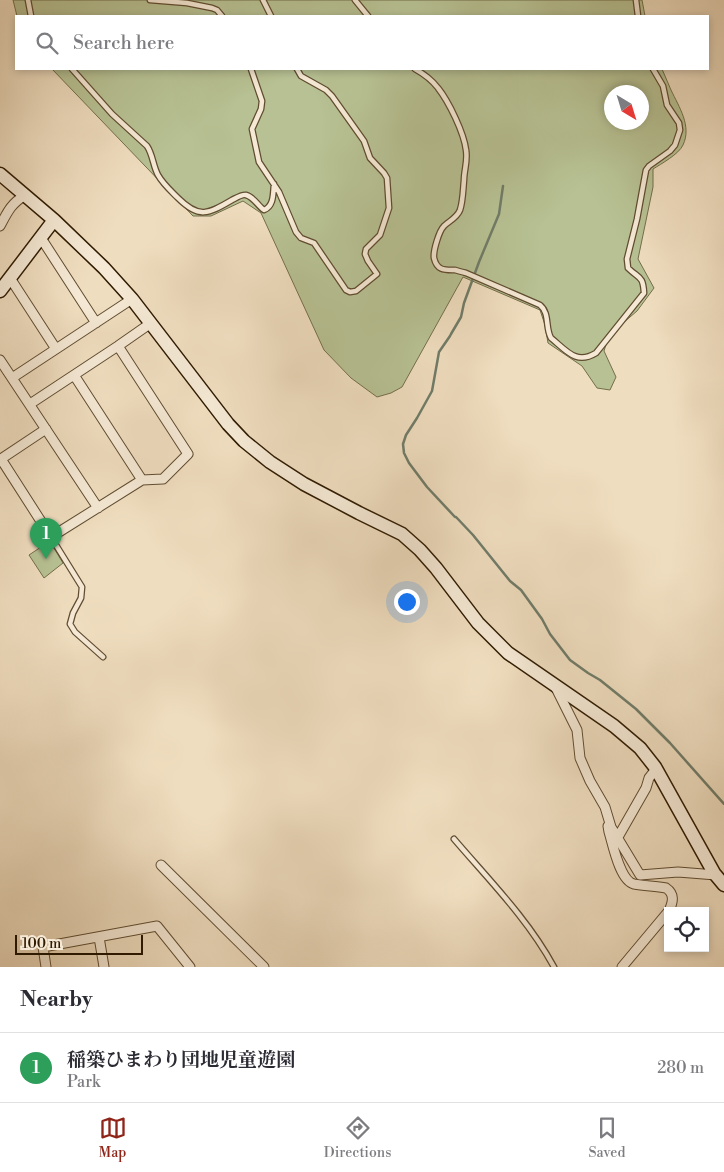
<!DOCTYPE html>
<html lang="en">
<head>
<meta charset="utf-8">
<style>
  :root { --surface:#fff; --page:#f2f2f3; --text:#2b2b33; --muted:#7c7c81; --line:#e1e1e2; --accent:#8f2418 }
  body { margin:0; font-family:"Libre Bodoni","Noto Serif JP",serif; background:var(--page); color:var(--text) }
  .controls { position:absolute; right:15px; bottom:15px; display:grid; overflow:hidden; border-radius:0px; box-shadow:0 2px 8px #0003 }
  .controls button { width:45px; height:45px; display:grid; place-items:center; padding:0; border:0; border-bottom:1px solid var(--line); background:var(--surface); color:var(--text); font:25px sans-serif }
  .compass { position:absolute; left:604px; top:85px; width:45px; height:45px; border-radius:50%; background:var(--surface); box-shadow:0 2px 8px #0003; rotate:142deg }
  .scale { position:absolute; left:15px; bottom:12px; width:128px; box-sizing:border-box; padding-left:5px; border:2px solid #301b00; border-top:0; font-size:14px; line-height:18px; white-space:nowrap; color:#301b00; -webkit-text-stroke:4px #f5e9d5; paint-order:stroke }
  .you { position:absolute; left:406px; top:601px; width:18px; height:18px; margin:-12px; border:4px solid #fff; border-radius:50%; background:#1a73e8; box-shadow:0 0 0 8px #1a73e833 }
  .badge { display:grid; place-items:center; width:32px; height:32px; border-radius:50%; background:var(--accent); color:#fff; font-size:16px; font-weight:700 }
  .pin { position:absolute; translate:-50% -41px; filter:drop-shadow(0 1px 2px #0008) }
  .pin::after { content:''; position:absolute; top:26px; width:18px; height:15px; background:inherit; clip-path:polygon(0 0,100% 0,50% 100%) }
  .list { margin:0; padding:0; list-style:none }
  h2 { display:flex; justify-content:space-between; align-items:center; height:65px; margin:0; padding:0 20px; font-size:21px }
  h2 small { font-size:16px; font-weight:400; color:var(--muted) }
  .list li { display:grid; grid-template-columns:32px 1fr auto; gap:15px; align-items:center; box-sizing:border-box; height:70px; padding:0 20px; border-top:1px solid var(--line) }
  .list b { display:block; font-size:19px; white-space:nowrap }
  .list p { margin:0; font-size:16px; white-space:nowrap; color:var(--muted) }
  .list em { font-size:16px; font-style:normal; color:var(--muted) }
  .icon { flex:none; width:28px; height:28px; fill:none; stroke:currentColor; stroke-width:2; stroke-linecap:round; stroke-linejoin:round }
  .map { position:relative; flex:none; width:724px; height:967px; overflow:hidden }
  .search { position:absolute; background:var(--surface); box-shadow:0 2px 8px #0003; left:15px; right:15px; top:15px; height:55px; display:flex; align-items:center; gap:12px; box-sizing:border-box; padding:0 18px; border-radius:0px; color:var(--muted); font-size:19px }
  .sheet { height:135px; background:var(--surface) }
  nav { display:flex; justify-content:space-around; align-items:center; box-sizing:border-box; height:70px; border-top:1px solid var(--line); background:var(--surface); font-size:14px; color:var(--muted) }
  nav a { display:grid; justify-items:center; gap:2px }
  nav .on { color:var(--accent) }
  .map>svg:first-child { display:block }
  .green { fill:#b7c193; stroke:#746e4a; fill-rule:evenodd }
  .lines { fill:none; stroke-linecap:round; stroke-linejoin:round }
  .stream { stroke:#707c69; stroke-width:2.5 }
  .lane-casing { stroke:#604c30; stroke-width:7 }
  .street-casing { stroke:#604c30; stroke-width:11 }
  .secondary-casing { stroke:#301b00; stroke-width:15 }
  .lane { stroke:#f5e9d5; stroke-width:4.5 }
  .street { stroke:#f5e9d5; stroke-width:9 }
  .secondary { stroke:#f5e9d5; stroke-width:12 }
</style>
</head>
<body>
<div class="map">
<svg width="724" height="967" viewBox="0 0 724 967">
  <rect width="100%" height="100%" fill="#efddbf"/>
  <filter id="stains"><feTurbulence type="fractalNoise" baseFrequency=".004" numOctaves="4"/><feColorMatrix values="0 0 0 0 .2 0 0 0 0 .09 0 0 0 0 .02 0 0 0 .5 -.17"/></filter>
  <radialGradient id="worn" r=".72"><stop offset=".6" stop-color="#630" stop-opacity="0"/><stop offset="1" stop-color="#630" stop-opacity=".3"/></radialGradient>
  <!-- green -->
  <path class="green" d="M 13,0 L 642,0 L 645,16 L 17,16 Z
    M 52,69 L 662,69 C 665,76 668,83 671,90 C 679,107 692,126 683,145 C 679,154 661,164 653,169 L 653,187 L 638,259 L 654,288 L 637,311 L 609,335 L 604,351 L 616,377 L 610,390 L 597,388 L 582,366 L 548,343 L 545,325 L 540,310 L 463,277 L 402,387 L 391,393 L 377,397 L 351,378 L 324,350 L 261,213 L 243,201 L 211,216 L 193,216 ZM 612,92 L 642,92 L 642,122 L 612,122 Z
    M 47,543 L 52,545 L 63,563 L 44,578 L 29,555 Z"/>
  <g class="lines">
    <!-- stream -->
    <path class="stream" d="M 503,186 L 499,214 L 479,262 L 464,303 L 461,317 L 451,334 L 450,336 L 439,352 L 432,391 L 417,418 L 406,435 L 403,444 L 404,453 L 409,463 L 427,487 L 455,517 L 456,517 L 473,535 L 510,581 L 521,590 L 542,619 L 550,634 L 570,660 L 588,673 L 600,680 L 636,709 L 670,743 L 724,804"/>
    <defs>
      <path id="lane" d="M 28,0 L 31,16
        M 150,0 L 187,3 L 212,8 L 217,10 L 222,16
        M 263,0 L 271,16
        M 355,0 L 368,16
        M 636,0 L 638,16
        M 72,69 L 112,114 L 147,146 C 153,155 153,166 158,175 C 163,184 171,191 178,198 C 199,219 208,214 232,200 C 236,198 242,194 246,195 C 254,197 258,206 264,210 C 274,206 273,194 274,184
        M 251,69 L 262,101 L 261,109 L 252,129 L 259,162 L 279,192 L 296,232 L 301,238 L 314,243 L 346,290 L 350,292 L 356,291 L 377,274 L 368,261 L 365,254 L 366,249 L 380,235 L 389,208 L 387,178 L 384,173 L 370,158 L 364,141 L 332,96 L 326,90 L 301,76 L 297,69
        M 415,69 C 424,74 432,80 438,88 C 449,102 464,133 466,150 C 468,161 464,170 464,180 C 463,190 463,201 460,210 C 457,218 449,221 444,226 C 439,231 433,251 434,258 C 437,271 445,270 455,270 C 458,271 462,272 466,273 L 540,305 C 550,313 545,328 551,338 C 567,351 576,365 596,353 L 644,293 C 643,275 639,279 628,268 L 627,259 L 637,219 L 646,170 L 649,166 L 670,151 L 675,145 L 680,130 L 679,123 L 667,105 L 663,86 L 653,69
        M 51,537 L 82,587 L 81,598 L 73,613 L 70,624 L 75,632 L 103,657
        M 454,839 C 489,880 528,919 554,967"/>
      <path id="street" d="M 0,226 C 8,211 11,204 25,195
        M 41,238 L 96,323
        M 10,278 L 56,349
        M 0,360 L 98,508
        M 74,375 L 142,480
        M 12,378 L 132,299
        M 30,404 L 118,346 L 151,323
        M 46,429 L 1,459 L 51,537 L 142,480 L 163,479 L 188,454 L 118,346
        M 555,686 L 577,730 L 580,758 L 590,781 L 605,807 L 611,827 L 640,875 L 678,872 L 716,875
        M 608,826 L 609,832 C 613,845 620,881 634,884 C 645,886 656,886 666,888 C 675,894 673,902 669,911
        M 618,837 L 646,788 L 649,778 L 656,769
        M 161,865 L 264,967
        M 99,937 L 104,967
        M 46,967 L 43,947 L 157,926 L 190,967
        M 622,967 L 668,912"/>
      <path id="secondary" d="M 0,174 L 54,220 L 104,268 L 132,299 L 228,424 L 244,441 L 270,462 L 304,484 L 359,513 L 402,534 L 420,550 L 436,568 L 478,623 L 508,653 L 614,726 L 640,748 L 655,767 L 714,873 L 724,885
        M 0,291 L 54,220"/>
    </defs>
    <!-- lane casing -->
    <use href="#lane" class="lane-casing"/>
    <!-- street casing -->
    <use href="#street" class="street-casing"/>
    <!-- secondary casing -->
    <use href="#secondary" class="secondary-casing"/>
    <!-- lane -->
    <use href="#lane" class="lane"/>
    <!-- street -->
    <use href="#street" class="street"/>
    <!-- secondary -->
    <use href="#secondary" class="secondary"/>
  </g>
  <rect width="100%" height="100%" filter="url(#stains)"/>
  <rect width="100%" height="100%" fill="url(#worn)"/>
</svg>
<div class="controls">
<button><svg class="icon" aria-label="locate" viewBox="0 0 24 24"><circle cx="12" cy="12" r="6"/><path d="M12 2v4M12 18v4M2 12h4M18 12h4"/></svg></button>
</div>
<svg class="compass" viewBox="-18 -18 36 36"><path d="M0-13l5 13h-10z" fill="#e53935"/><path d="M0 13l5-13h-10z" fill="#7c7c81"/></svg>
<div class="scale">100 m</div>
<div class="you"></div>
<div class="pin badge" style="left:46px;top:559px;background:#2e9e5b">1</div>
<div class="search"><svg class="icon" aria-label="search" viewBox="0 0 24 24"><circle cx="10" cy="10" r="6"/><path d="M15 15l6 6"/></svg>Search here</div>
</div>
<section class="sheet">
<h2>Nearby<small></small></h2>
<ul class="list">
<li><span class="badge" style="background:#2e9e5b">1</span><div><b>稲築ひまわり団地児童遊園</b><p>Park</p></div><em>280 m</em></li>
</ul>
</section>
<nav>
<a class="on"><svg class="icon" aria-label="map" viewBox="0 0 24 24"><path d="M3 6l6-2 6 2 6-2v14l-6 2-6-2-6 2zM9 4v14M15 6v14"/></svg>Map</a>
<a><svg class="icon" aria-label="directions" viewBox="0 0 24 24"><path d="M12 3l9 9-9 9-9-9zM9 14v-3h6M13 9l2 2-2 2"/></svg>Directions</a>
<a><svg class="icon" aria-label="saved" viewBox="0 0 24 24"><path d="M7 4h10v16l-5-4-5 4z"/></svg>Saved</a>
</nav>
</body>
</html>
